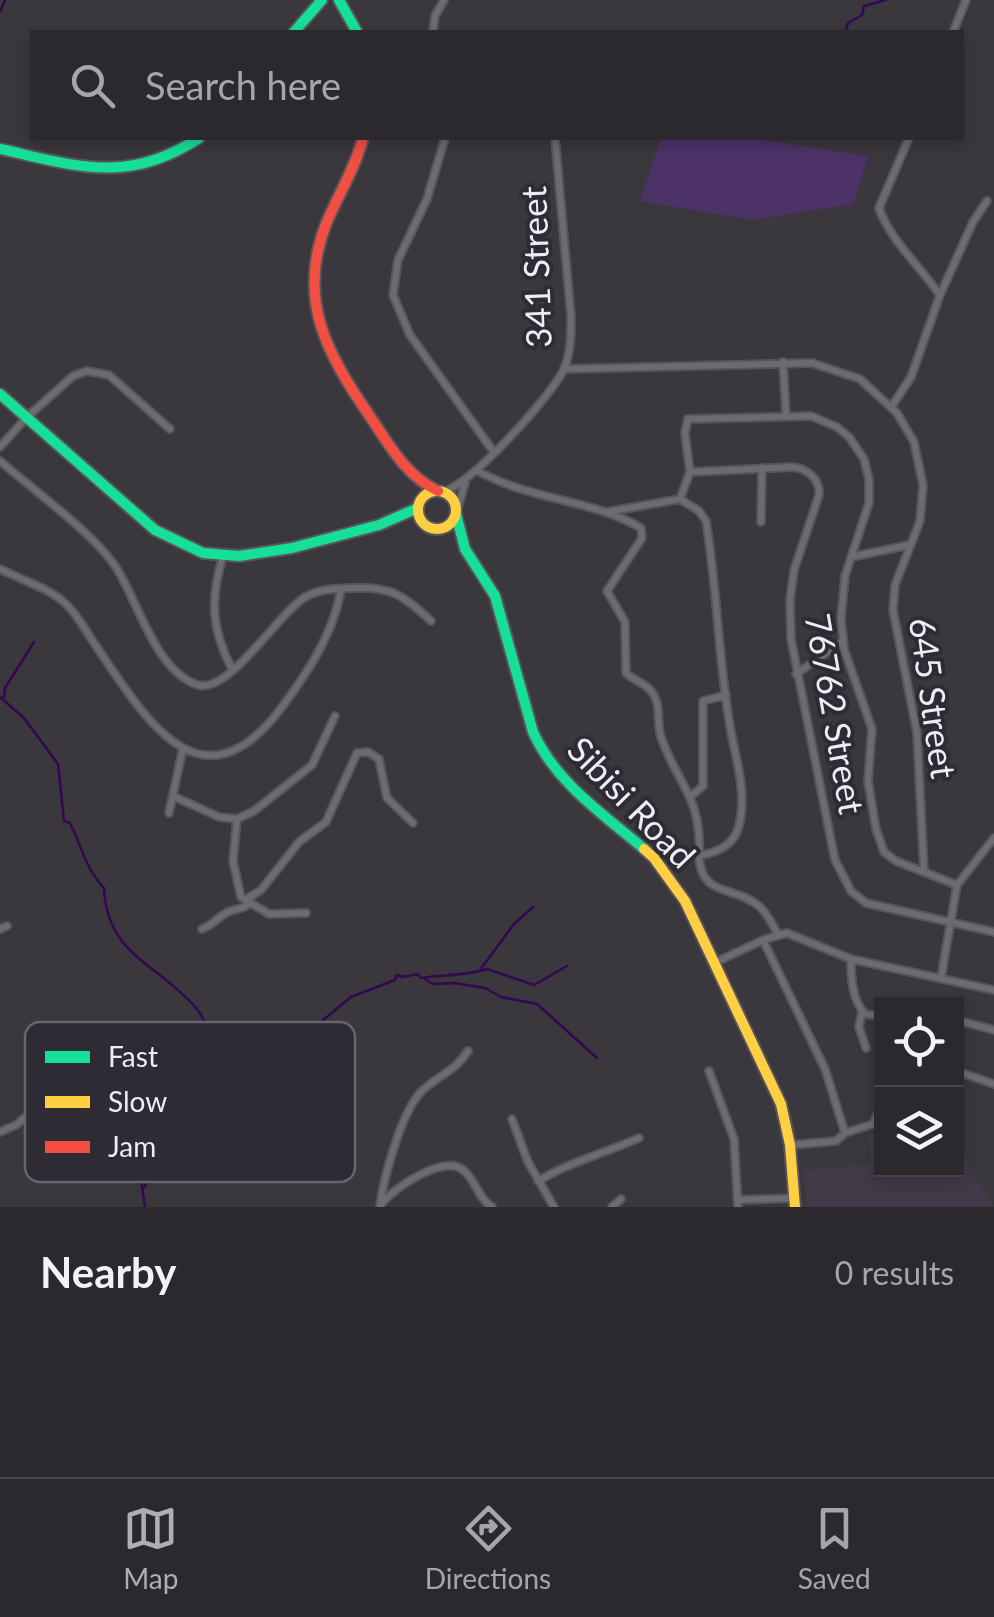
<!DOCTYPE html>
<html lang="en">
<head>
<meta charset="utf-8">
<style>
  :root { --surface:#2c292e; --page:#38353a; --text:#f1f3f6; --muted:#a6a6aa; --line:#48454a; --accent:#b0adb3 }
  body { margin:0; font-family:Lato,sans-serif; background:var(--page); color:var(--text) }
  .controls { position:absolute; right:30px; bottom:30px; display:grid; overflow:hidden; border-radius:0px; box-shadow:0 5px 15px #0003 }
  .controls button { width:90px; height:90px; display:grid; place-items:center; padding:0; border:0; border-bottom:2px solid var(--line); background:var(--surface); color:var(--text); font:50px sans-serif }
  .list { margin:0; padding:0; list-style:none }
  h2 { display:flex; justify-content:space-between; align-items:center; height:130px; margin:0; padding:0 40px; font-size:42px }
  h2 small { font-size:32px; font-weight:400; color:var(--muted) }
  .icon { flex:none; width:55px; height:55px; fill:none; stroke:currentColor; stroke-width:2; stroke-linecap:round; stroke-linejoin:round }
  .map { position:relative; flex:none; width:994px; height:1207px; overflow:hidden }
  .search { position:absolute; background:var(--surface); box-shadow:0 5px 15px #0003; left:30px; right:30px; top:30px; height:110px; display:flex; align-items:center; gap:25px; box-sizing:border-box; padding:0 35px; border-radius:0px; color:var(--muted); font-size:38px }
  .sheet { height:270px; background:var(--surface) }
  nav { display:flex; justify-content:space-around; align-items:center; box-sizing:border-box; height:140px; border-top:2px solid var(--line); background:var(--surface); font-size:28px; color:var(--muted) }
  nav a { display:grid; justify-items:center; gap:5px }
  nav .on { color:var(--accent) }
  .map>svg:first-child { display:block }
  .built { fill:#413a49 }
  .green { fill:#4d3268 }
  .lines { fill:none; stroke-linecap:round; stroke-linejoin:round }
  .stream { stroke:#330751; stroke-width:2.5 }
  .street-casing { stroke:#57555a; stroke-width:10 }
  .fast-casing { stroke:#57555a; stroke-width:14 }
  .slow-casing { stroke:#57555a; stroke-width:14 }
  .jam-casing { stroke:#57555a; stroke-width:14 }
  .street { stroke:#6d6b6f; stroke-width:6 }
  .fast { stroke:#16e098; stroke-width:10 }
  .slow { stroke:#ffcf43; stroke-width:10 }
  .jam { stroke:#f24e42; stroke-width:10 }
  .labels { text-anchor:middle; stroke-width:8; stroke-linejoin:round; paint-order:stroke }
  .street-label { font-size:35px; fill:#efecf3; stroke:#2f2b35 }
  .key { fill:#2f2b35; stroke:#69656e; stroke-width:2.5 }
  .key-label { font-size:28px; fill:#efecf3 }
</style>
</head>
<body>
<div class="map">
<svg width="994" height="1207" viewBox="0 0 994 1207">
  <rect width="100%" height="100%" fill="#3a373d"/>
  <!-- built -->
  <path class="built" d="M 881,1132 L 882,1170 L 956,1170 L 957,1143 L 993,1207 L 807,1207 L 803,1170 L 870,1165 L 868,1133 Z"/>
  <!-- green -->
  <path class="green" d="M 661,138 L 749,138 L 868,156 L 853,204 L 753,220 L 640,201 Z"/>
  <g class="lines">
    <!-- stream -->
    <path class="stream" d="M 0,12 L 5,0
      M 845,32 L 848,23 L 862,15 L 864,6 L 886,0
      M 0,697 L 24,718 L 58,764 L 64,821 L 70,823 C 82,847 85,868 104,888 C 107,956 159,964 196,1008 C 209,1023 210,1041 214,1059 C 218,1076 228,1085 226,1103
      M 4,697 L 5,688 L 34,642
      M 480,970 L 514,924 L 533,907
      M 425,979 L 433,984 L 455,983 L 485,988 L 501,997 L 537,1004 L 597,1058
      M 114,1137 L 139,1167 L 145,1207
      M 142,1190 C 160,1162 179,1176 201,1165 C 220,1155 224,1123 226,1105 L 252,1080 L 257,1063 L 269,1050 L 304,1036 L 351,997 L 395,980 L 397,975 L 402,977 L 418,974 L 421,978 C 439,975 472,975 487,969 L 534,985 L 567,966"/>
    <defs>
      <path id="street" d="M 433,32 L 435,16 L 444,0
        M 953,32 L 966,0
        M 445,138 L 427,199 L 398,260 L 393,295 L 410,335 L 493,451
        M 909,138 L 879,208 C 890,240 920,266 939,294
        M 783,362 L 786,414
        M 564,369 L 812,363 L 860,379 L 897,413 L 914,442 L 923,485 L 920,521 L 895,585 L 893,610 L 917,733 L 924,871
        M 892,406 L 911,377 L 940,295 L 973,222 L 987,201
        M 0,447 L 26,418 L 73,376 L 87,371 L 109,375 L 170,429
        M 0,461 C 31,488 97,536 117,569 C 138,602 156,672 198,685 C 230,694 280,610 307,596 C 320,589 336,589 351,588 C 391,586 403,595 431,621
        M 476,470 C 531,501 592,499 641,528 L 642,538 L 607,591 L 625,622 L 626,673 C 633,680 645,683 651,691 C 662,703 656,722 661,737 C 678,786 702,796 699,856
        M 443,492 C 473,482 548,400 563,371 C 571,354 571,335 571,317 L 555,138
        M 680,499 L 699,511 L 706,521 C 717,587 718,654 729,720 C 734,755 748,790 739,826 C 734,846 717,852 699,856 C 701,898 734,885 759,906 C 767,913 772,924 778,934
        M 457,511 L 465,483
        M 607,512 L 680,499 L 690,472
        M 761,522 L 762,468
        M 223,556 C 210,599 211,629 232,669
        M 851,557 L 909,545
        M 0,569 C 21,580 50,588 67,605 C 78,616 86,631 94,643 C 142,713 198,815 279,711 C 306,675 334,634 341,589
        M 796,674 L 842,642
        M 173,796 L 219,817 L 237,819 L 254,811 L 312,765 L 335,716
        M 691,796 L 703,786 L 703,701 L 726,695
        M 169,813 L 183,748
        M 237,819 L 233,861 L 241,897 L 269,914 L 306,913
        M 957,885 L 896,861 L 884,852 L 876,829 L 868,781 L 872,729 L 844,649 L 841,618 L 845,576 L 869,503 L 869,479 L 864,459 L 849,437 L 837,427 L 811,416 L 688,419 L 685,433 L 690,472 L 793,467 C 808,469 820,479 819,495 L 794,570 L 790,600 L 791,639 L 835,860 L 851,891 L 866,903 L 994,932
        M 245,900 L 261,890 L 299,842 L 326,822 L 357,753 L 368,752 L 379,759 L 387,798 L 413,823
        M 0,929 L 7,926
        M 202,929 C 214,925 217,917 228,912 C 237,908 242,910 250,903
        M 763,940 L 787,933 L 851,959 L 994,990
        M 851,959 C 851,978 852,1000 865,1014 L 882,1016
        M 714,963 L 763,940 L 825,1069 L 845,1133 L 836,1141 L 791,1145
        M 941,978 L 957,885 L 994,838
        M 862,1012 L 859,1027 L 866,1048
        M 956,1020 L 994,1030
        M 709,1071 L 734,1139 L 738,1207
        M 956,1071 L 994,1084
        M 512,1119 L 528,1162 L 554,1207
        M 0,1132 L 16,1125 L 94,1061 L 123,1069
        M 845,1133 L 873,1124 L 882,1105
        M 538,1181 C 570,1162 605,1153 639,1138
        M 738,1200 L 794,1198
        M 381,1205 C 392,1188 445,1154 463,1170 C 476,1180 477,1197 492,1207
        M 380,1207 C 383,1179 401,1114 420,1093 C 437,1075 454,1073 468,1051
        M 612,1207 L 621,1199"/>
      <path id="fast" d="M 339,0 L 357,32
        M 294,32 L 322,0
        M 0,149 C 78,166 127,185 199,138
        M 0,394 L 155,530 L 203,553 L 239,556 L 292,548 L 379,525 L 418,508
        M 456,514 L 465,549 L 495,596 L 533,732 C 556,783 603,814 644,849"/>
      <path id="slow" d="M418 510a19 19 0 1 1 38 0a19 19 0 1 1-38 0Z
        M 644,849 L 654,858 L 685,901 L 781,1104 L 790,1145 L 795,1207"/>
      <path id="jam" d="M 363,138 C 355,169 338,195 326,224 C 296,301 328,355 371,418 C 390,446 406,476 438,491"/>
    </defs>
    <!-- street casing -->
    <use href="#street" class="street-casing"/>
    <!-- fast casing -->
    <use href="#fast" class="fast-casing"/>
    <!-- slow casing -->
    <use href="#slow" class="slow-casing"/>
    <!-- jam casing -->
    <use href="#jam" class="jam-casing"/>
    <!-- street -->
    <use href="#street" class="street"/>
    <!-- fast -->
    <use href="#fast" class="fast"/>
    <!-- slow -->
    <use href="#slow" class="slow"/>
    <!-- jam -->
    <use href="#jam" class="jam"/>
  </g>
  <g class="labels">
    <!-- street labels -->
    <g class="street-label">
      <text transform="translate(537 267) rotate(-92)" y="12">341 Street</text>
      <text transform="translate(932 698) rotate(82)" y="12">645 Street</text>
      <text transform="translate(834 714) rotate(80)" y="12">76762 Street</text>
      <text transform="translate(631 803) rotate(46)" y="12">Sibisi Road</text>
    </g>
  </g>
  <!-- legend -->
  <rect x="25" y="1022" width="330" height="160" rx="15" class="key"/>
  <rect x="45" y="1051" width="45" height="12" fill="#16e098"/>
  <rect x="45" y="1096" width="45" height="12" fill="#ffcf43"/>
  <rect x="45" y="1141" width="45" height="12" fill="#f24e42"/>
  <g class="key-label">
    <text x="108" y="1067">Fast</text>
    <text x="108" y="1112">Slow</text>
    <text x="108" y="1157">Jam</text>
  </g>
</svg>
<div class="controls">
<button><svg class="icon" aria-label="locate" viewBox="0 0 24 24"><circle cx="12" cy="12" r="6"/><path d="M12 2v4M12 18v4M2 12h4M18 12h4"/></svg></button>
<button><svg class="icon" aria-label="layers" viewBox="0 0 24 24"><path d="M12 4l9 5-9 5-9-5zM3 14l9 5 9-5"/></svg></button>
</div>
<div class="search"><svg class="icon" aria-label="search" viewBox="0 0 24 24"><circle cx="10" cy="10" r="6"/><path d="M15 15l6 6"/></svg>Search here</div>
</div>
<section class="sheet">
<h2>Nearby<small>0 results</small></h2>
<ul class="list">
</ul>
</section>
<nav>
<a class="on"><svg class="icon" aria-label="map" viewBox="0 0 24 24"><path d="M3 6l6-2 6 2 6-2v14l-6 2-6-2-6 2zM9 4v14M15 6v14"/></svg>Map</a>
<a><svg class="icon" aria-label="directions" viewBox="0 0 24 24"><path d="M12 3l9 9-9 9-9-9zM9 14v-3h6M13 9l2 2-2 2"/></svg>Directions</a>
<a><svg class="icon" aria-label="saved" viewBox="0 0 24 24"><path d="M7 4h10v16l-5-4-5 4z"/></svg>Saved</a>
</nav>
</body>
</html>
